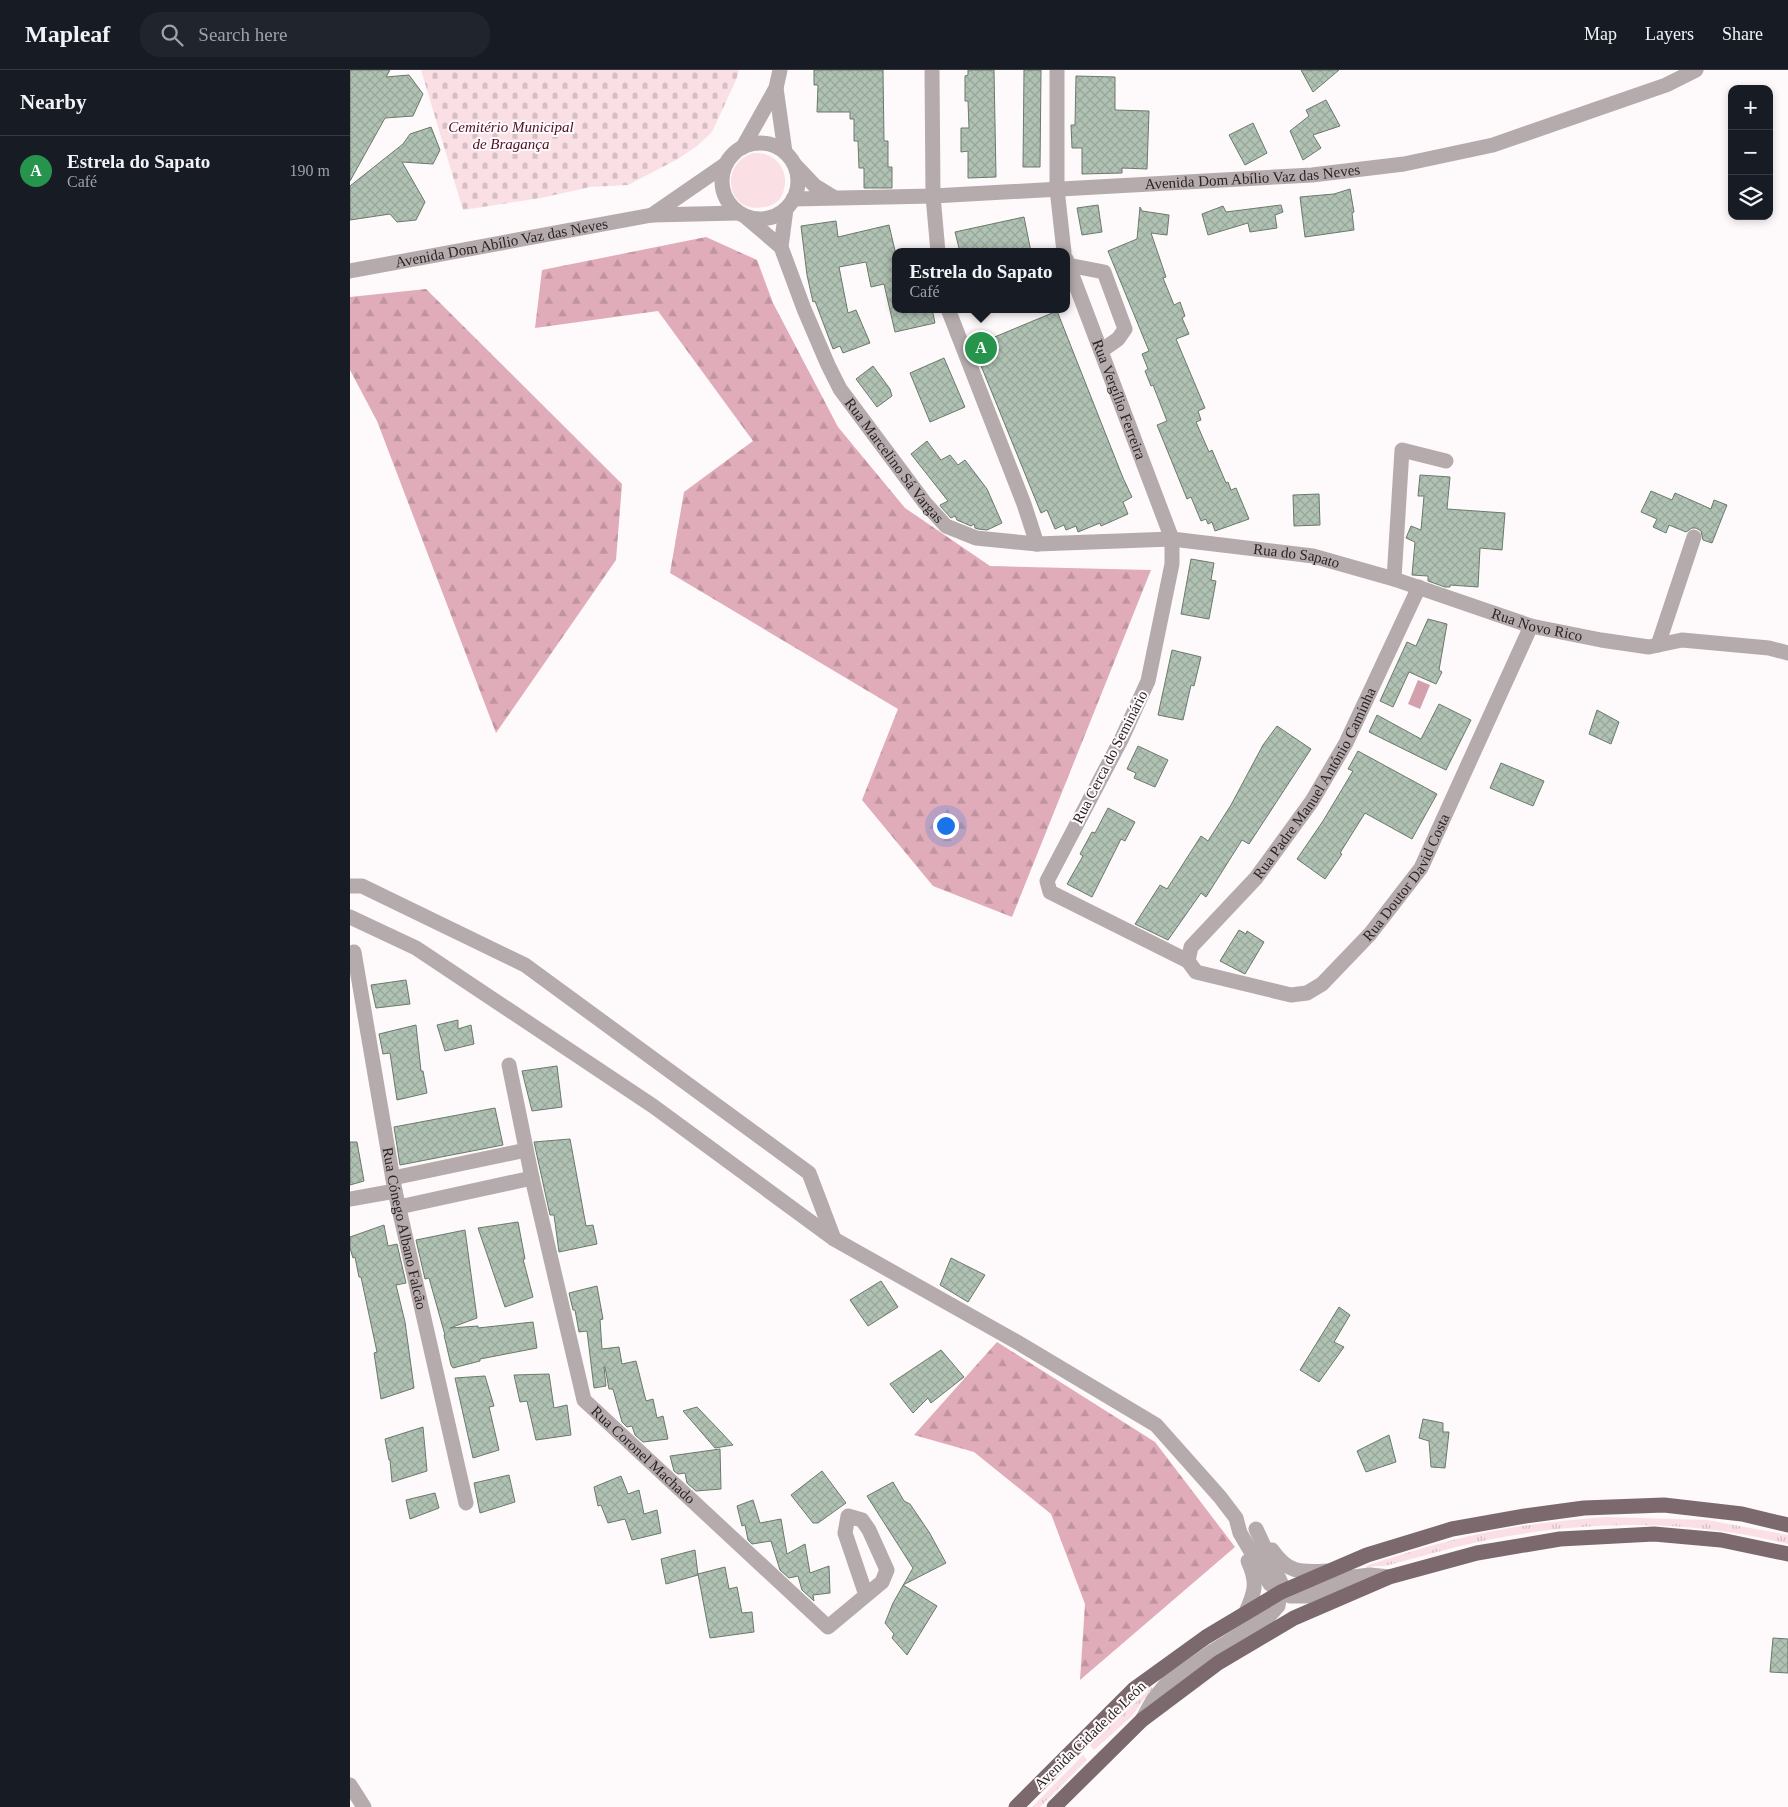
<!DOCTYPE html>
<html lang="en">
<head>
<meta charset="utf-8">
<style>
  :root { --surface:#171b24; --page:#20242c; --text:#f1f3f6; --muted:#9ea1a6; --line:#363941; --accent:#27944d }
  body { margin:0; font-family:Georgia,serif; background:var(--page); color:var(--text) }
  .controls { position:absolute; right:15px; top:15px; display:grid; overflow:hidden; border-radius:10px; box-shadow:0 2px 8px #0003 }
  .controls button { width:45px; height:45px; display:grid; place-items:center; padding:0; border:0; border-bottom:1px solid var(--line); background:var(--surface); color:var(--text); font:25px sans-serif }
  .you { position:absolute; left:595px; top:755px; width:18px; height:18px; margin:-12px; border:4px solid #fff; border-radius:50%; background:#1a73e8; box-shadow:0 0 0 8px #1a73e833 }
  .badge { display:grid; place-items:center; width:32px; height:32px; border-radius:50%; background:var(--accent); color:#fff; font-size:16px; font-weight:700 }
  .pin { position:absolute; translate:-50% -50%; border:2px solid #fff; box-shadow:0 1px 5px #0006 }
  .popup { position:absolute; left:542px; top:178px; width:178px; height:65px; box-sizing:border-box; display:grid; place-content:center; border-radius:10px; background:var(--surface); filter:drop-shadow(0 1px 4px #0005); font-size:16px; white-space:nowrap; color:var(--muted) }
  .popup b { font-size:19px; color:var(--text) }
  .popup::after { content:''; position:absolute; left:50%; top:100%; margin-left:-10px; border:10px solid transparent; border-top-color:var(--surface) }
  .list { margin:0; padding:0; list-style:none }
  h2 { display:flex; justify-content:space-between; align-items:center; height:65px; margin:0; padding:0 20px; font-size:21px }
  h2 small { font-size:16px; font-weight:400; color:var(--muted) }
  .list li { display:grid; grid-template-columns:32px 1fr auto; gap:15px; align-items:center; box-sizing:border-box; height:70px; padding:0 20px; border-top:1px solid var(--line) }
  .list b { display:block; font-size:19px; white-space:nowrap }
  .list p { margin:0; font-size:16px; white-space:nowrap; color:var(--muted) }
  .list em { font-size:16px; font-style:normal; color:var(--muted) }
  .icon { flex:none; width:28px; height:28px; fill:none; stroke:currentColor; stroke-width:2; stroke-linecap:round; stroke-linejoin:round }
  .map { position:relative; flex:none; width:1438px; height:1737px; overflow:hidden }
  header { display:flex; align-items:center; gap:30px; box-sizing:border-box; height:70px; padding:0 25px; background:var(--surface); border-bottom:1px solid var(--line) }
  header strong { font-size:24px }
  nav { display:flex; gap:28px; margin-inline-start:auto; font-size:18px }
  .search { width:350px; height:45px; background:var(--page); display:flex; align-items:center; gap:12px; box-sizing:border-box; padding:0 18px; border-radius:20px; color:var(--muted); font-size:19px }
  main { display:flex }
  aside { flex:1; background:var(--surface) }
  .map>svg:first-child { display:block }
  .grass { fill:url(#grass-tufts) }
  .forest { fill:url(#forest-firs) }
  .cemetery { fill:url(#cemetery-stones) }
  .garden { fill:#fadfe5 }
  .water { fill:#d3a1ae }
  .building { fill:url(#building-cross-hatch); stroke:#6a7a6c }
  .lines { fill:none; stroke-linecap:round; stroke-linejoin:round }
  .minor { stroke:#b5abad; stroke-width:15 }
  .tertiary { stroke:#b5abad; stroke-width:15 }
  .primary { stroke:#7b696d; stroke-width:15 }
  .labels { text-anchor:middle; stroke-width:4; stroke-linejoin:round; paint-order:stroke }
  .park-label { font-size:15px; font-style:italic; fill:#4c0f27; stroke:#fef9fa }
  .street-label { font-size:15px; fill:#2b2325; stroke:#fef9fa }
</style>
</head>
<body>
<header>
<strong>Mapleaf</strong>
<div class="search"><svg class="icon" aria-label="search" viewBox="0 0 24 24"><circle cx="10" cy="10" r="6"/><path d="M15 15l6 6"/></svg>Search here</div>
<nav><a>Map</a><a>Layers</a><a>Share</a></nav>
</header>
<main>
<aside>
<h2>Nearby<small></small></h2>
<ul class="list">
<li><span class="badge">A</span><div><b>Estrela do Sapato</b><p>Café</p></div><em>190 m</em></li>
</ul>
</aside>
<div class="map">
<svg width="1438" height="1737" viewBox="0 0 1438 1737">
  <defs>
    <pattern id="grass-tufts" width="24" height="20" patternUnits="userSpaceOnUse" patternTransform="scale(1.25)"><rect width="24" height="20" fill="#fadfe5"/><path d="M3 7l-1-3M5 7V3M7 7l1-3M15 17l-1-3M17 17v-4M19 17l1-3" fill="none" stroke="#d6bfc4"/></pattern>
    <pattern id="forest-firs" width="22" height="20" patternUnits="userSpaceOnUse" patternTransform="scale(1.25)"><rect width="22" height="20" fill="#e0acb9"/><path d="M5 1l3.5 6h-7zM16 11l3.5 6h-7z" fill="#c0949f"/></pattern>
    <pattern id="cemetery-stones" width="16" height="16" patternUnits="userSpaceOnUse" patternTransform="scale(1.25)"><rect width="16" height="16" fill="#fadfe5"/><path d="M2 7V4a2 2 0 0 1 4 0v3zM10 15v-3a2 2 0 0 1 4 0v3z" fill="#d6bfc4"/></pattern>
    <pattern id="building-cross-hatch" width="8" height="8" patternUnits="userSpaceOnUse" patternTransform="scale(1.25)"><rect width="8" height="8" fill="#b0c2b3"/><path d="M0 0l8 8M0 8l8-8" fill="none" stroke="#98a69a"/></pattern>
  </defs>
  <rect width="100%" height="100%" fill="#fef9fa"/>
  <!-- grass -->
  <path class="grass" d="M 1256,1447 L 1357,1450 L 1438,1465 L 1438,1474 C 1339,1449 1238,1450 1137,1470 C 1103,1477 1069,1487 1035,1496 L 1025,1496 L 1016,1498 L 1016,1496 C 1060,1481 1104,1468 1149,1460 C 1184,1453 1220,1450 1256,1447 Z
    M 802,1617 L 804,1619 L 797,1625 L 782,1646 L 744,1680 L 740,1675 Z
    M 733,1685 L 737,1690 L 690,1737 L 682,1737 Z"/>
  <!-- forest -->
  <path class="forest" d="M 356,167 L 407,190 L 423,233 L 488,357 L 555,438 L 640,496 L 801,500 L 662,847 L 583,816 L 512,730 L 548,639 L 320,503 L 334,422 L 403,371 L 308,241 L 185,258 L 192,200 Z
    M 76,219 L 272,414 L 266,490 L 146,663 L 27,351 L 0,300 L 0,227 Z
    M 647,1272 L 805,1372 L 885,1477 L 730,1610 L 735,1534 L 701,1444 L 624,1382 L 564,1365 Z"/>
  <!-- cemetery -->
  <path class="cemetery" d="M 71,0 L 389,0 L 386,10 L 362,62 L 347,76 L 328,89 L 278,115 L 240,117 L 191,128 L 113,140 Z"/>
  <!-- garden -->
  <path class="garden" d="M 404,83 C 427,82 442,103 432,125 C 429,132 422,136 414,137 C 375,145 369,92 404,83 Z"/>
  <!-- water -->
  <path class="water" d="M 1068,610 L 1080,615 L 1070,639 L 1058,634 Z"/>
  <!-- building -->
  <path class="building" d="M 0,0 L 40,0 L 36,7 L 59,5 L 73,24 L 63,46 L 35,48 L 0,111 Z
    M 464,0 L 533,0 L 534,71 L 538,71 L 538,97 L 542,97 L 542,118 L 514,118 L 514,98 L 509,98 L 508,71 L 504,71 L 504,49 L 500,49 L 500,42 L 467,42 L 468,15 L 464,15 Z
    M 618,0 L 644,0 L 646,107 L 618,108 L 618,81 L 611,82 L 611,58 L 619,58 L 618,31 L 615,31 L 615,6 L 618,5 Z
    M 674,0 L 691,0 L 690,97 L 673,97 Z
    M 951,0 L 989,0 L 963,22 Z
    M 726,6 L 765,7 L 765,40 L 799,41 L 797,99 L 772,98 L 772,103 L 732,104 L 732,78 L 722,78 L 721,55 L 725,55 Z
    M 976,30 L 990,56 L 963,65 L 971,78 L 953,90 L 940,61 L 959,46 L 956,40 Z
    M 903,53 L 917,83 L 895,95 L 879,65 Z
    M 81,57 L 90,80 L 83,94 L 52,92 L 75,132 L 66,150 L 47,152 L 40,144 L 0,150 L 0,116 L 53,74 L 60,64 Z
    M 1000,119 L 1004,142 L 1002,143 L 1004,160 L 955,167 L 950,127 L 984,124 Z
    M 748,135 L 752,162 L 732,165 L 727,138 Z
    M 931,135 L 933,142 L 925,145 L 927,158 L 900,162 L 898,153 L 858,165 L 852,144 L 873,136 L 876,142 Z
    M 790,137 L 792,141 L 819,145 L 817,165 L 801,163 L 816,207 L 813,208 L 824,235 L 830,232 L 835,246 L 832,248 L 839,264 L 826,269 L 855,338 L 848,341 L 851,350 L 846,352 L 859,382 L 862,380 L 876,413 L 878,412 L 881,420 L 886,418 L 899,449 L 865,461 L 862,452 L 858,454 L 856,449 L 851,451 L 841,427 L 837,429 L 807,355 L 817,351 L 803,315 L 801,316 L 795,301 L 798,299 L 792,284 L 799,281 L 758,181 L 787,169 Z
    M 674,147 L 681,182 L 610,182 L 605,162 Z
    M 486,151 L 488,167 L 539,155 L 546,185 L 546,239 L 582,239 L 585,253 L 545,262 L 534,214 L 521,217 L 516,192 L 489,197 L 498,243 L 506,240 L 520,273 L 493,283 L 490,276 L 483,279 L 465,231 L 463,232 L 457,205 L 451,156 Z
    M 707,241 L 773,408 L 782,427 L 773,432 L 778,444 L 751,456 L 750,453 L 728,462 L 726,456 L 716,460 L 714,455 L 705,459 L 697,440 L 691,443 L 623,276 Z
    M 594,288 L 615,337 L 580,352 L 560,303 Z
    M 523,296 L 540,319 L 542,326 L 527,337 L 506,309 Z
    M 577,371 L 591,390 L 600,385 L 608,395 L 615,390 L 637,419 L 652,453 L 637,460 L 628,459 L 625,458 L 624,454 L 621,456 L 607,450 L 605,446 L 601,448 L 591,437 L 590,435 L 598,431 L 561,384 Z
    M 1070,405 L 1100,407 L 1097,439 L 1155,443 L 1152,480 L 1130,478 L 1128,517 L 1100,515 L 1100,517 L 1095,517 L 1078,511 L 1078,506 L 1062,505 L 1065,472 L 1056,468 L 1061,456 L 1071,460 L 1074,426 L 1068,426 Z
    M 1301,421 L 1322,430 L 1325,423 L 1361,439 L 1364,430 L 1377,435 L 1362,473 L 1353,470 L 1351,461 L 1346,458 L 1342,458 L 1336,462 L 1319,455 L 1316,463 L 1303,457 L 1307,449 L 1291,442 Z
    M 969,424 L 970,455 L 944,456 L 943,425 Z
    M 841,489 L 864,493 L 861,510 L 866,511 L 859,549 L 831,544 Z
    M 1078,549 L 1097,554 L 1089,600 L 1092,602 L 1086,614 L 1059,602 L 1043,637 L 1030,631 L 1057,572 L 1066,576 Z
    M 822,580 L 851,587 L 844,616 L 841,615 L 833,650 L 808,645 Z
    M 1089,634 L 1121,650 L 1096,700 L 1019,662 L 1027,645 L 1071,669 Z
    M 1247,640 L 1269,652 L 1261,674 L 1239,664 Z
    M 927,656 L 961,679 L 899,774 L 892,770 L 856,827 L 851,823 L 818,870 L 785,854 L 810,815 L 817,819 L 851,766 L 858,771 L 881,735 L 913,675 Z
    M 788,676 L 818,690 L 805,717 L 784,708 L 786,703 L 777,699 Z
    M 1008,681 L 1087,724 L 1062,769 L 1015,743 L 990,783 L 992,784 L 975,809 L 947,789 L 973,751 L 1003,701 L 998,699 Z
    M 1151,693 L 1194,711 L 1183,736 L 1140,718 Z
    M 758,738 L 785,752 L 775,771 L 771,769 L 742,827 L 717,814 L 733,786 L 730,784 L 742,762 L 745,763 Z
    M 889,860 L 896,864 L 897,861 L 914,872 L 895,904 L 870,891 Z
    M 56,910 L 60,934 L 26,938 L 21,915 Z
    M 108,950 L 108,959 L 121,955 L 124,974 L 95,981 L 87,955 Z
    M 66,955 L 71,1001 L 73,1001 L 77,1023 L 47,1030 L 40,983 L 33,984 L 29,964 Z
    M 207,996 L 212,1037 L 182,1041 L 172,1001 Z
    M 145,1038 L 153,1075 L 50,1095 L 44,1057 Z
    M 220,1069 L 236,1156 L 243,1155 L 247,1174 L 209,1182 L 204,1145 L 200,1145 L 184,1072 Z
    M 0,1072 L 7,1072 L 14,1111 L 0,1115 Z
    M 168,1152 L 175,1189 L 173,1189 L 183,1227 L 155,1237 L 128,1158 Z
    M 34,1155 L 38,1176 L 47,1174 L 56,1213 L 46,1215 L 55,1252 L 64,1318 L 31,1329 L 24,1283 L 27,1282 L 11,1207 L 9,1207 L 5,1187 L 3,1188 L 0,1178 L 0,1167 Z
    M 115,1160 L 127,1248 L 100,1258 L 128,1256 L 128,1258 L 183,1252 L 187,1278 L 130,1289 L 130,1291 L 103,1298 L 101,1295 L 94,1265 L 95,1265 L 79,1208 L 75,1209 L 66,1170 Z
    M 601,1188 L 635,1205 L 618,1232 L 590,1215 Z
    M 531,1211 L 548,1237 L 518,1256 L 500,1230 Z
    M 247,1216 L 253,1249 L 250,1250 L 252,1279 L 269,1277 L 272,1294 L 286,1291 L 296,1331 L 303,1329 L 307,1348 L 313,1346 L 318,1369 L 293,1372 L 285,1365 L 282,1356 L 277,1357 L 272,1352 L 263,1319 L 259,1319 L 255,1297 L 254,1297 L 256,1316 L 244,1318 L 237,1261 L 229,1262 L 225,1240 L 223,1240 L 219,1223 Z
    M 989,1237 L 1000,1245 L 984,1272 L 994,1277 L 969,1312 L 950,1300 Z
    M 591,1280 L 614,1307 L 581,1333 L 578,1328 L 563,1343 L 540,1314 Z
    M 199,1304 L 204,1338 L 217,1335 L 221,1365 L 186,1370 L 177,1331 L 170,1332 L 164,1305 Z
    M 135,1306 L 144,1336 L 139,1337 L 149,1380 L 123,1388 L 105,1308 Z
    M 347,1337 L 370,1361 L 383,1375 L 365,1378 L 333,1341 Z
    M 1073,1349 L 1093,1353 L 1093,1362 L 1099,1362 L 1095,1398 L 1081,1397 L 1079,1371 L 1069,1368 Z
    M 73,1357 L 77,1401 L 42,1412 L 40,1390 L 39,1390 L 35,1369 Z
    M 1039,1365 L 1046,1392 L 1016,1402 L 1007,1381 Z
    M 370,1379 L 371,1419 L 346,1421 L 337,1413 L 335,1403 L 328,1404 L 324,1401 L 320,1386 Z
    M 472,1401 L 496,1433 L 468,1453 L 463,1453 L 441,1425 Z
    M 159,1405 L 165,1432 L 130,1443 L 124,1413 Z
    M 271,1406 L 278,1424 L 289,1420 L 294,1444 L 307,1440 L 311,1463 L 282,1470 L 275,1449 L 258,1453 L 251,1435 L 248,1436 L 244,1417 Z
    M 543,1412 L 554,1431 L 560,1434 L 579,1462 L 596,1493 L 553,1515 L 587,1536 L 557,1585 L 542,1568 L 544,1564 L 535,1553 L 543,1533 L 563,1498 L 517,1426 Z
    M 85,1423 L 89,1438 L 60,1449 L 56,1430 Z
    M 403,1430 L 410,1453 L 431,1449 L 437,1484 L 455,1474 L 460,1503 L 479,1496 L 480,1523 L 463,1525 L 464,1531 L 452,1520 L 448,1506 L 439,1508 L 430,1500 L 421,1471 L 402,1474 L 398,1470 L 395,1455 L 392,1456 L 387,1436 Z
    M 345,1480 L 348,1505 L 316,1514 L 311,1489 Z
    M 375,1497 L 379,1519 L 387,1517 L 392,1543 L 402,1542 L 404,1562 L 360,1568 L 348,1504 Z
    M 1423,1568 L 1438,1569 L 1438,1603 L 1420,1602 Z"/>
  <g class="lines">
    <!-- minor -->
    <g class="minor">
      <path d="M 582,0 L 583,126 L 588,182"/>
      <path d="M 707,0 L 707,119 L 714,182"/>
      <path id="s1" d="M 436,139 L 431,177 L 454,239 L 478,295 L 490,319 L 575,433 L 596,456 L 626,468 L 687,474 L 822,469 L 963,486 L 1044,509 L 1181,556 L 1251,570 L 1299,577 L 1332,570 L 1419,578 L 1438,583"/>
      <path d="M 397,148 L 431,177"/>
      <path id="s2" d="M 716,189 L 822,469 L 822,494 L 798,611 L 772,668 L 697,811 L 700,822 L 838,891"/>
      <path d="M 718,195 L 754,202 L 775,259 L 768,269 L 751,281"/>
      <path d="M 598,239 L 674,434 L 687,474"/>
      <path d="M 1044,509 L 1052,380 L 1096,391"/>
      <path d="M 1308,575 L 1344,467"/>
      <path d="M 0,816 L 12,816 L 175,895 L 459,1103 L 484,1169"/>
      <path d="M 0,847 L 66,878 L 303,1036 L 484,1169 L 667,1272 L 806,1355 L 870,1427 L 886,1448 L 890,1463 L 920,1514 L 931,1522 L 940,1526 L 957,1526 L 1003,1507 L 1020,1505 L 1039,1507"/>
      <path id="s3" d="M 4,882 L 45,1121 L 116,1433"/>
      <path id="s4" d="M 838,891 L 846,902 L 941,925 L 957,923 L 972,914 L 1020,864 L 1071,798 L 1181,556"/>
      <path id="s5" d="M 838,891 L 841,877 L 906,808 L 962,731 L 996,673 L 1069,517"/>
      <path id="s6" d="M 159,995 L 182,1108 L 234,1330 L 478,1557 L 532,1512 L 537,1500 L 519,1460 L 512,1450 L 498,1446 L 495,1463 L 516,1525"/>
      <path d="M 43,1108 L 176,1080"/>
      <path d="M 0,1129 L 45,1121"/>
      <path d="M 49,1137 L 182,1108"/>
      <path d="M 922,1480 C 939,1504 950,1502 978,1501"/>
      <path d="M 896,1542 C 905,1522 908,1512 898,1491"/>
      <path d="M 792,1650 L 803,1630 L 817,1613 L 863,1581 L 919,1546 L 928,1536 L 931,1513 L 906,1459"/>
    </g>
    <!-- tertiary -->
    <g class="tertiary">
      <path d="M 426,18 L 435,82"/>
      <circle cx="410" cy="111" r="38"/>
      <path d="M 393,77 L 426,18 L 430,0"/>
      <path d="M 445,95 L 465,116 L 483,127"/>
      <path id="s7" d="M 443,129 L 583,126 L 962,105 L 1054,94 L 1143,75 L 1316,15 L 1346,0"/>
      <path d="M 302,145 L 376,94"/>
      <path id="s8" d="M 0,201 L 302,145 L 388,143"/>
      <path d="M 0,1715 L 14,1737"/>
    </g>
    <!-- primary -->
    <path class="primary" d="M 666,1737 L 784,1619 L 856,1567 L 931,1522 L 1017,1485 L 1102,1459 L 1175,1446 L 1234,1438 L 1314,1435 L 1392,1444 L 1438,1455
      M 704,1737 L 792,1650 L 868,1593 L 944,1548 L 1039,1507 L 1127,1483 L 1210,1469 L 1304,1464 L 1371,1470 L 1438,1484"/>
  </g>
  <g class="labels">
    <!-- park labels -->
    <g class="park-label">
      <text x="161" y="62">Cemitério Municipal<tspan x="161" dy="17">de Bragança</tspan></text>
    </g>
    <!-- street labels -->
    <g class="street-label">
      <text dy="5" stroke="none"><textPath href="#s7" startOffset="460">Avenida Dom Abílio Vaz das Neves</textPath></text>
      <text dy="5" stroke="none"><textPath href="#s8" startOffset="154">Avenida Dom Abílio Vaz das Neves</textPath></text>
      <text dy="5" stroke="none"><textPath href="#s2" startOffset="150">Rua Vergílio Ferreira</textPath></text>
      <text dy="5" stroke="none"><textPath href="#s1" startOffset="282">Rua Marcelino Sá Vargas</textPath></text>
      <text dy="5" stroke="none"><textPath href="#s1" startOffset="720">Rua do Sapato</textPath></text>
      <text dy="5" stroke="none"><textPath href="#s1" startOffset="971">Rua Novo Rico</textPath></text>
      <text transform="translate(760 687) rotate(-63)" y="5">Rua Cerca do Seminário</text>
      <text dy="5" stroke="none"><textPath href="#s5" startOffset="221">Rua Padre Manuel António Caminha</textPath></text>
      <text dy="5" stroke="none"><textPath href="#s4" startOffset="282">Rua Doutor David Costa</textPath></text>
      <text dy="5" stroke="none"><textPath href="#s3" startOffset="281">Rua Cónego Albano Falcão</textPath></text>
      <text dy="5" stroke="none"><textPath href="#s6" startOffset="424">Rua Coronel Machado</textPath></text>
      <text transform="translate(740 1665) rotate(-44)" y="5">Avenida Cidade de León</text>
    </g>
  </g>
</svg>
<div class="controls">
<button>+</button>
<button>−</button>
<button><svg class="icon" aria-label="layers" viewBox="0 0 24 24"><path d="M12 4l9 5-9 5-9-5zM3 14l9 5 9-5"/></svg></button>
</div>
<div class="you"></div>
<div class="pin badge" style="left:631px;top:278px">A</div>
<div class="popup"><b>Estrela do Sapato</b>Café</div>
</div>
</main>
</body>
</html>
